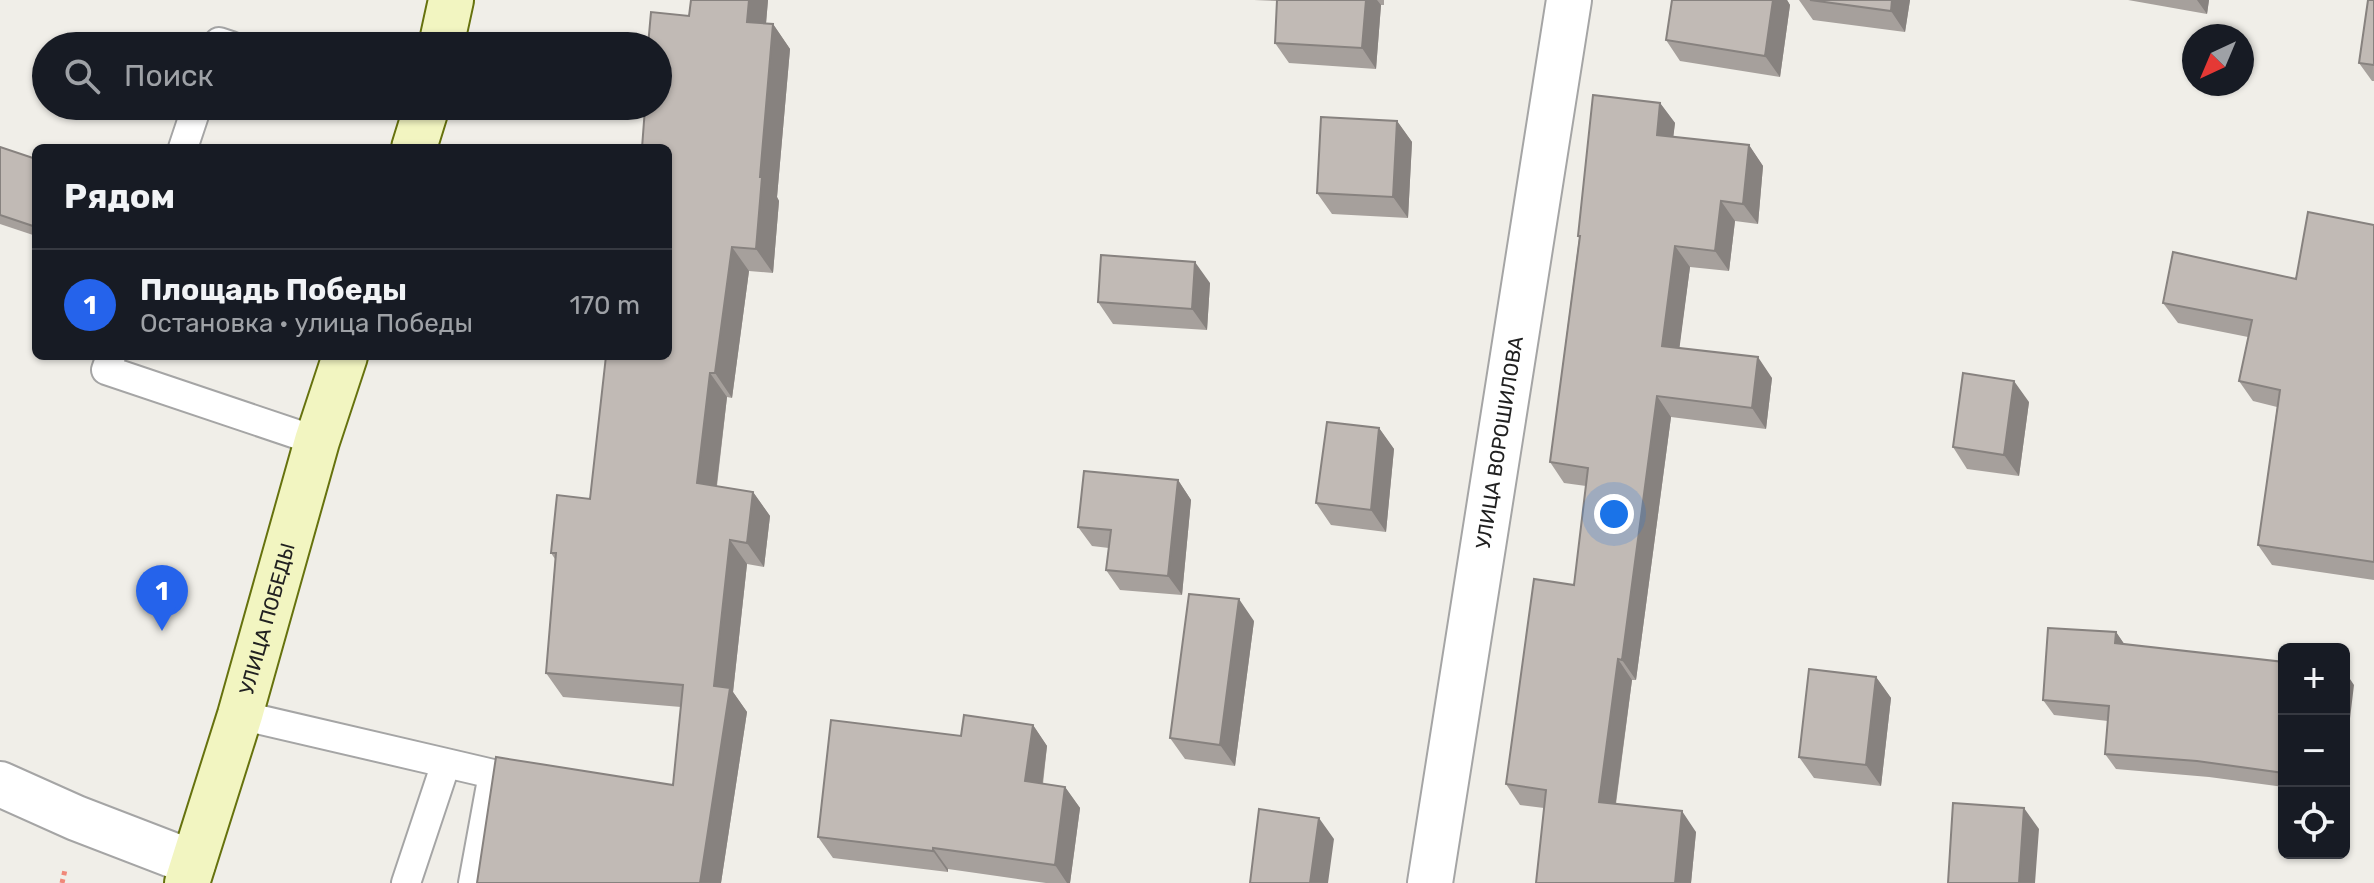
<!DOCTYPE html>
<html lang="ru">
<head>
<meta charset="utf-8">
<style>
  :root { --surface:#171b24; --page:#20242c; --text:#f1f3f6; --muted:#9ea1a6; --line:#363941; --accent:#2563eb }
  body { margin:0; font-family:Rubik,sans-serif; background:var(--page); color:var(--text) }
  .controls { position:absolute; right:24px; bottom:24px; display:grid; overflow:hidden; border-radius:12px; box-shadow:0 2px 6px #0004 }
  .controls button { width:72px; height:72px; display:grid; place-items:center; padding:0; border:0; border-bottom:2px solid var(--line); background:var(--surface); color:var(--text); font:40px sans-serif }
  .compass { position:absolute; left:2182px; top:24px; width:72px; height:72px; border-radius:50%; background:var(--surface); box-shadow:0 2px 6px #0004; rotate:224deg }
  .you { position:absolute; left:1614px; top:514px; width:28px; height:28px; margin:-20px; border:6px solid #fff; border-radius:50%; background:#1a73e8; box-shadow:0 0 0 12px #1a73e833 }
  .badge { display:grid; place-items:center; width:52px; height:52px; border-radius:50%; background:var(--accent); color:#fff; font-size:26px; font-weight:700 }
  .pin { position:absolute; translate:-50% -66px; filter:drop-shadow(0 2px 4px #0008) }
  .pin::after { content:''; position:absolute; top:42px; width:28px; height:24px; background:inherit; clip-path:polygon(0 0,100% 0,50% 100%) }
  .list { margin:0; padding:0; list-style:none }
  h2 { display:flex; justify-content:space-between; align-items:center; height:104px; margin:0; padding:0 32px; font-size:34px }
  h2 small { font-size:26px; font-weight:400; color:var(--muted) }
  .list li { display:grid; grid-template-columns:52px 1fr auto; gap:24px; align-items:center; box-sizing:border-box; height:112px; padding:0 32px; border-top:2px solid var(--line) }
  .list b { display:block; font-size:30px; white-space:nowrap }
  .list p { margin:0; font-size:26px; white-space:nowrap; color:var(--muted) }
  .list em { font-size:26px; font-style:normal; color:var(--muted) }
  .icon { flex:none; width:44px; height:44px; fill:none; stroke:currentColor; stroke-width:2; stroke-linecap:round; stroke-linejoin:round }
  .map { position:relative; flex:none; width:2374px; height:883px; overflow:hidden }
  .search { position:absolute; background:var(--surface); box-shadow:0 2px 6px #0004; left:32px; top:32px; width:640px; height:88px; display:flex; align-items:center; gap:20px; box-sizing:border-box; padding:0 28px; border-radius:44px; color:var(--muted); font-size:30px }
  .panel { position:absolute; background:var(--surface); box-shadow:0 2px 6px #0004; left:32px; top:144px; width:640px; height:216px; border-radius:12px }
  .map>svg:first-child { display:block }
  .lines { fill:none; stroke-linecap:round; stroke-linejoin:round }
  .lane-casing { stroke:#a5a5a5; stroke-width:32 }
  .street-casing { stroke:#a5a5a5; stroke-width:48 }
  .secondary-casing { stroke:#66720e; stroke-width:48 }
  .path { stroke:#f0887a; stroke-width:5; stroke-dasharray:4 4; stroke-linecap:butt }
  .lane { stroke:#fff; stroke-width:28 }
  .street { stroke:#fff; stroke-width:44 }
  .secondary { stroke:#f2f5c1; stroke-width:44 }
  .wall { fill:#a6a09c }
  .shaded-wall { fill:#87827f }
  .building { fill:#c1bab5; stroke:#87827f; stroke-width:2 }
  .labels { text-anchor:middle; stroke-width:6; stroke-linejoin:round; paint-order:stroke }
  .street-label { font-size:20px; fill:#212121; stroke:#fff }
</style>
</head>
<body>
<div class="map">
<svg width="2374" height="883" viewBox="0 0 2374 883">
  <rect width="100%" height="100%" fill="#f0eee8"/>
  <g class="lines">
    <defs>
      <path id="lane" d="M 218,46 L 219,42 L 231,46
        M 183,148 L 197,106
        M 111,356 L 106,370 L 317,441
        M 240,715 L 446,763 L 406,883
        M 446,763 L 493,774 L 473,883"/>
      <g id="street">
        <path d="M 0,784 L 76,818 L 193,863"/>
        <path id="s1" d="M 1430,883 L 1569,0"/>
      </g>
      <g id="secondary">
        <path d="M 441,46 L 451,0"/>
        <path d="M 414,148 L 427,106"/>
        <path id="s2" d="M 187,883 L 240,715 L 317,441 L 345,356"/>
      </g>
    </defs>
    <!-- lane casing -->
    <use href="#lane" class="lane-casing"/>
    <!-- street casing -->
    <use href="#street" class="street-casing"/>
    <!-- secondary casing -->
    <use href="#secondary" class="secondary-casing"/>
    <!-- path -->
    <path class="path" d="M 62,883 L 65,870"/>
    <!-- lane -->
    <use href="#lane" class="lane"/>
    <!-- street -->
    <use href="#street" class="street"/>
    <!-- secondary -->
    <use href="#secondary" class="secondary"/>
  </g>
  <!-- wall -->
  <path class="wall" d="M 691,0 L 768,0 L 766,24 L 773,24 L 790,49 L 777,197 L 779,201 L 773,273 L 749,271 L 732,398 L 727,397 L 717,486 L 753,492 L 770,516 L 764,567 L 747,564 L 733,692 L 747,712 L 721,883 L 477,883 L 673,785 L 681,707 L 563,697 L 546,673 L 555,559 L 551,553 L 590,499 L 668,356 L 645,111 L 643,107 L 689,16 Z
    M 1254,0 L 1384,0 L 1384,5 L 1381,5 L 1376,69 L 1289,63 L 1275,43 L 1277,1 Z
    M 1672,0 L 1787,0 L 1790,5 L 1780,77 L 1680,61 L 1666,40 Z
    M 1799,0 L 1910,0 L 1905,32 L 1813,20 Z
    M 2128,0 L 2209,0 L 2207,14 Z
    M 2374,0 L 2374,81 L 2372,81 L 2359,63 Z
    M 1660,103 L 1675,123 L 1673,137 L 1749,145 L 1763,166 L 1758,224 L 1735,221 L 1729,271 L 1690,267 L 1679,348 L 1772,378 L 1766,429 L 1671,417 L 1636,680 L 1632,680 L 1616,804 L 1696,832 L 1691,883 L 1536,883 L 1544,808 L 1520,805 L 1506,784 L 1574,585 L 1586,486 L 1564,483 L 1550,462 L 1579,238 L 1578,236 Z
    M 1397,121 L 1412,142 L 1408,218 L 1332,214 L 1317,193 Z
    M 0,147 L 36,159 L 36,236 L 0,224 Z
    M 2374,225 L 2374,580 L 2272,565 L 2258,545 L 2277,407 L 2253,401 L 2239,381 L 2248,337 L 2178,323 L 2163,303 L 2296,279 Z
    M 1210,283 L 1207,330 L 1113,324 L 1098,302 Z
    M 2029,402 L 2019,476 L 1967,469 L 1953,447 Z
    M 1379,428 L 1394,449 L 1386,532 L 1331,525 L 1316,503 Z
    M 1178,480 L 1191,500 L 1182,595 L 1120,590 L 1106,570 L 1109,548 L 1092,546 L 1078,527 Z
    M 1254,621 L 1235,766 L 1185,759 L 1170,738 Z
    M 2116,632 L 2124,644 L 2284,662 L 2284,787 L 2209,777 L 2116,769 L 2105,754 L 2108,721 L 2054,715 L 2043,700 Z
    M 1876,677 L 1891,698 L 1881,786 L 1814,778 L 1799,757 Z
    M 1033,725 L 1047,746 L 1043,784 L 1065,787 L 1080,808 L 1070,883 L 1046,883 L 948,869 L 948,872 L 833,858 L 818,837 L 961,736 Z"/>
  <!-- shaded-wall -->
  <path class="shaded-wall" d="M 749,0 L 768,0 L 764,46 L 747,22 Z
    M 1366,0 L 1377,0 L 1381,5 L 1376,69 L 1362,48 Z
    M 1773,0 L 1787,0 L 1790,5 L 1780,77 L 1765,56 Z
    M 1892,0 L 1910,0 L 1905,32 L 1891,11 Z
    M 2197,0 L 2209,0 L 2207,14 Z
    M 773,24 L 790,49 L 777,197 L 779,201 L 773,273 L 756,249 L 760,177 Z
    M 1660,103 L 1675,123 L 1671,156 L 1657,135 Z
    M 1397,121 L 1412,142 L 1408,218 L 1393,197 Z
    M 1749,145 L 1763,166 L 1758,224 L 1743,204 Z
    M 1721,201 L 1735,221 L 1729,271 L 1715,251 Z
    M 1675,246 L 1690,267 L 1677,367 L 1662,346 Z
    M 732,247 L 749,271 L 732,398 L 715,373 Z
    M 1195,262 L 1210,283 L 1207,330 L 1192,309 Z
    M 1758,357 L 1772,378 L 1766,429 L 1752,408 Z
    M 710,373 L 727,397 L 714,507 L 697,483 Z
    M 2014,381 L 2029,402 L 2019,476 L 2004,455 Z
    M 1657,396 L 1671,417 L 1636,680 L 1622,660 Z
    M 1379,428 L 1394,449 L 1386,532 L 1371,510 Z
    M 1178,480 L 1191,500 L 1182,595 L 1168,576 Z
    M 753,492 L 770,516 L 764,567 L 747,543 Z
    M 730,540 L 747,564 L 733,692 L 747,712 L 721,883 L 700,883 L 714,686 Z
    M 1239,599 L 1254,621 L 1235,766 L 1220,745 Z
    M 2116,632 L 2127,648 L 2115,643 Z
    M 1618,659 L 1632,680 L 1613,823 L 1599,802 Z
    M 2344,670 L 2354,685 L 2348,735 L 2344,729 Z
    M 1876,677 L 1891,698 L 1881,786 L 1866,765 Z
    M 1033,725 L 1047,746 L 1040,803 L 1025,781 Z
    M 1065,787 L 1080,808 L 1070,883 L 1067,883 L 1055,865 Z
    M 2024,808 L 2039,829 L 2035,883 L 2019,883 Z
    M 1682,811 L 1696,832 L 1691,883 L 1675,883 Z
    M 1319,818 L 1334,839 L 1328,883 L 1310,883 Z
    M 933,848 L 948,869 L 948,872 L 933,851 Z"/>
  <!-- building -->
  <path class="building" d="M 691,0 L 749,0 L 747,22 L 773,24 L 760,177 L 762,177 L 756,249 L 732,247 L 715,373 L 710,373 L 697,483 L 753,492 L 747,543 L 730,540 L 714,686 L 730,688 L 700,883 L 477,883 L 496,757 L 673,785 L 683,685 L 546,673 L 556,553 L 551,553 L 557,495 L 590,499 L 606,356 L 668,356 L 668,148 L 642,148 L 645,108 L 643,107 L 643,106 L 658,106 L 658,46 L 648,46 L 651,12 L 689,16 Z
    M 1277,0 L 1366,0 L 1362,48 L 1275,43 Z
    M 1672,0 L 1773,0 L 1765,56 L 1666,40 Z
    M 1810,0 L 1892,0 L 1891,11 Z
    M 2368,0 L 2374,0 L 2374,65 L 2359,63 Z
    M 1593,95 L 1660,103 L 1657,135 L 1749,145 L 1743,204 L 1721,201 L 1715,251 L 1675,246 L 1662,346 L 1758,357 L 1752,408 L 1657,396 L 1622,660 L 1618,659 L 1599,802 L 1682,811 L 1675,883 L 1536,883 L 1546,790 L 1506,784 L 1534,579 L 1574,585 L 1588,468 L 1550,462 L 1580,236 L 1578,236 Z
    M 1321,117 L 1397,121 L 1393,197 L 1317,193 Z
    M 0,147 L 36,159 L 36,227 L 0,215 Z
    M 2308,212 L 2374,225 L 2374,562 L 2258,545 L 2280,390 L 2239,381 L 2252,320 L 2163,303 L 2173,252 L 2296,279 Z
    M 1101,255 L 1195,262 L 1192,309 L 1098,302 Z
    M 1963,373 L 2014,381 L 2004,455 L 1953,447 Z
    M 1327,422 L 1379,428 L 1371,510 L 1316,503 Z
    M 1084,471 L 1178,480 L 1168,576 L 1106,570 L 1111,530 L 1078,527 Z
    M 1189,594 L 1239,599 L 1220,745 L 1170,738 Z
    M 2048,628 L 2116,632 L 2115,643 L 2284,662 L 2284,773 L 2197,761 L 2105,754 L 2109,706 L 2043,700 Z
    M 1809,669 L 1876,677 L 1866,765 L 1799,757 Z
    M 964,715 L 1033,725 L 1025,781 L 1065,787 L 1055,865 L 933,848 L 933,851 L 818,837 L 831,720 L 961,736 Z
    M 1953,803 L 2024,808 L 2019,883 L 1948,883 Z
    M 1259,809 L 1319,818 L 1310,883 L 1250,883 Z"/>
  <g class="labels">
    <!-- street labels -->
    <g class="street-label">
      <text dy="7" stroke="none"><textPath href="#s1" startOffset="446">УЛИЦА ВОРОШИЛОВА</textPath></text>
      <text dy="7" stroke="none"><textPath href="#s2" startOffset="276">УЛИЦА ПОБЕДЫ</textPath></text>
    </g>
  </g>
</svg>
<div class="controls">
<button>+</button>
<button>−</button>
<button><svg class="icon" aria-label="locate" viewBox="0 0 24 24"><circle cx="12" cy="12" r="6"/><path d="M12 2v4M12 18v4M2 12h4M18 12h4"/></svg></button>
</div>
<svg class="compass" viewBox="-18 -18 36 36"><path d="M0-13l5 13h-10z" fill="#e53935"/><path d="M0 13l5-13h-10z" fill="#9ea1a6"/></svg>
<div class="you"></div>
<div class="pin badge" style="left:162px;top:631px">1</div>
<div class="search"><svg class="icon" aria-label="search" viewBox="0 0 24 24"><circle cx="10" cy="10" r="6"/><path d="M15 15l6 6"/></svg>Поиск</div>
<section class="panel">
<h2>Рядом<small></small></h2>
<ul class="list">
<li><span class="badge">1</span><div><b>Площадь Победы</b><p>Остановка · улица Победы</p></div><em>170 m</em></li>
</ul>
</section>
</div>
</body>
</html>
